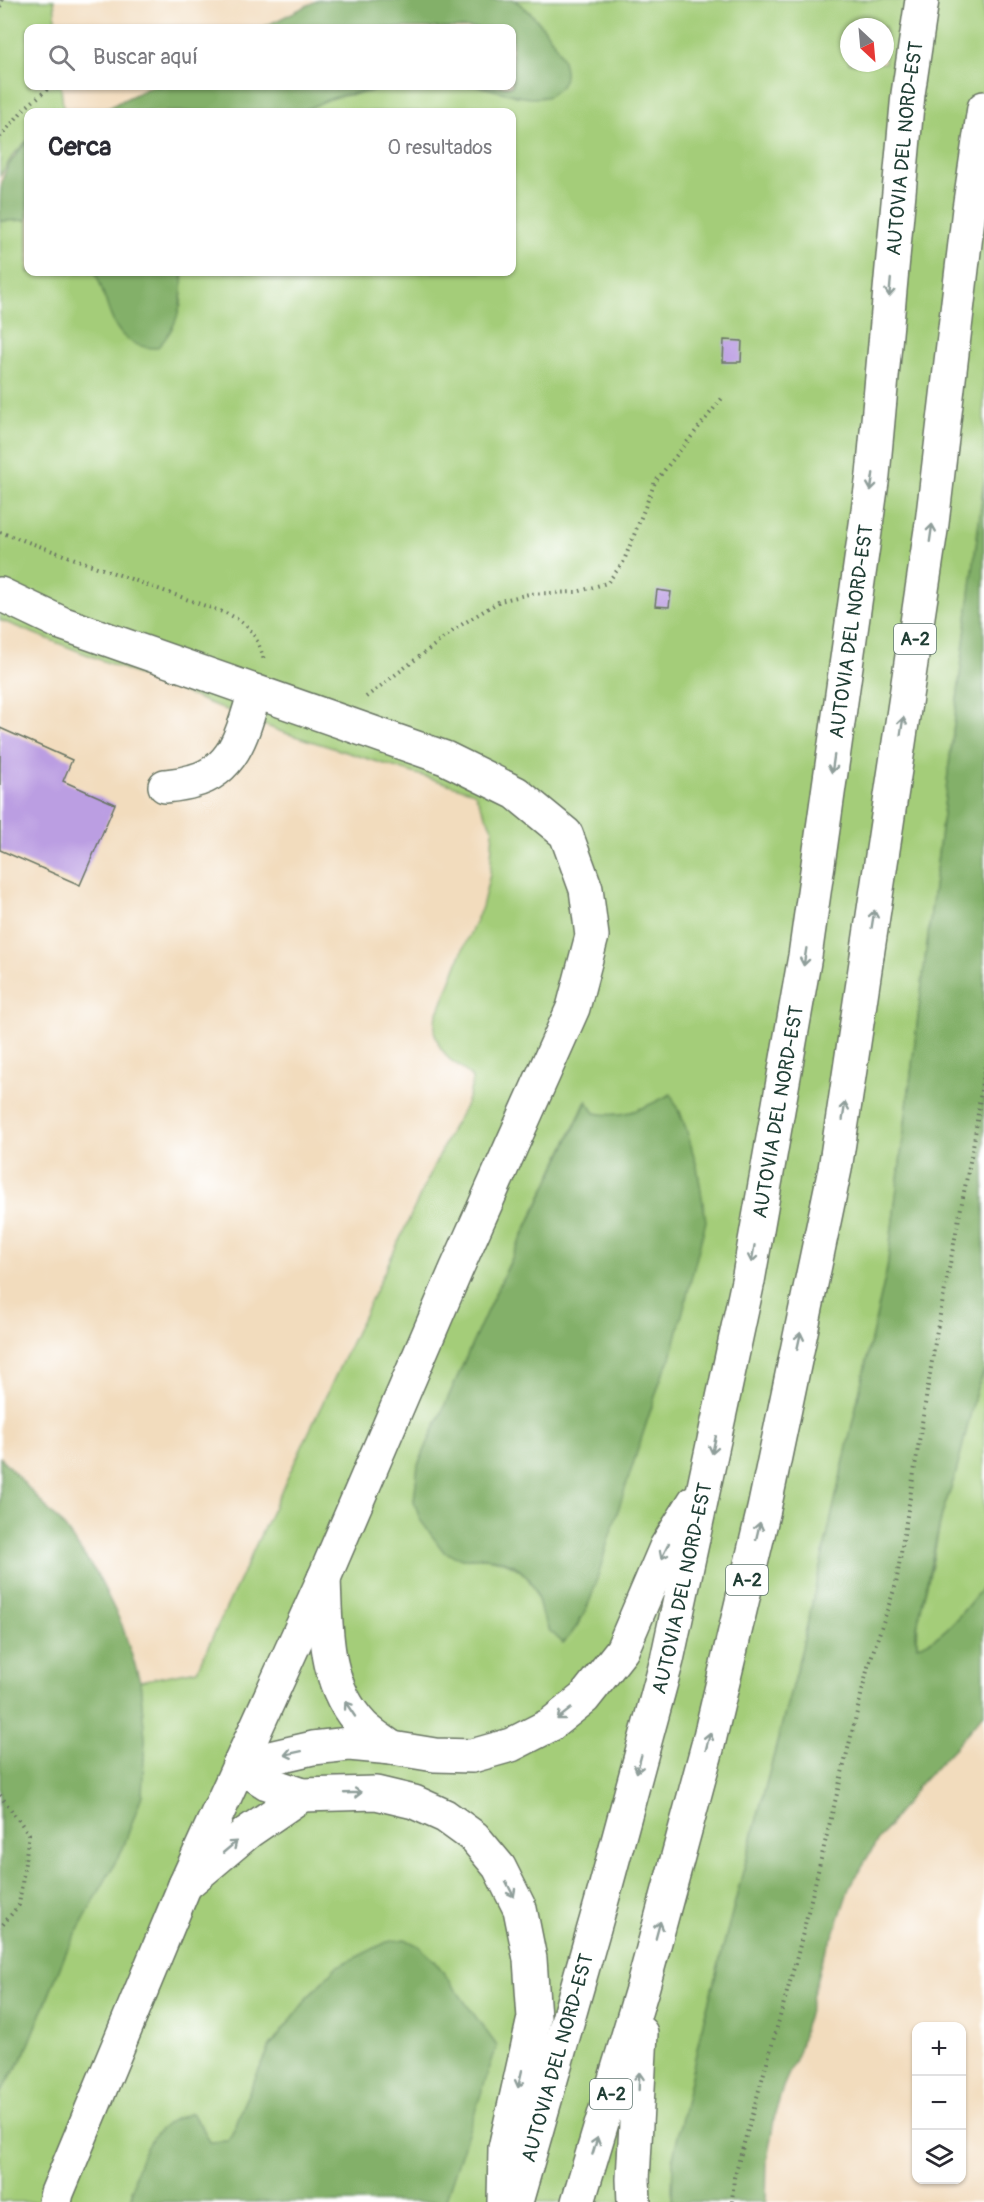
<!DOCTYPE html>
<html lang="es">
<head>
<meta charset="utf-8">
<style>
  :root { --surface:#fff; --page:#f2f2f3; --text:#2b2b33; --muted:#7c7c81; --line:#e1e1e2 }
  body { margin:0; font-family:Pangolin,sans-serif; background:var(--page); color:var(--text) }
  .controls { position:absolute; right:18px; bottom:18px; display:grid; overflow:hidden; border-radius:12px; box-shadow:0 2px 4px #0004 }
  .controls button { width:54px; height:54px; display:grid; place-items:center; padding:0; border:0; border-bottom:2px solid var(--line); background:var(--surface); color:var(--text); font:30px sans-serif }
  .compass { position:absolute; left:840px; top:18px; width:54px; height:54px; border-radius:50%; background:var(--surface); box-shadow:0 2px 4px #0004; rotate:154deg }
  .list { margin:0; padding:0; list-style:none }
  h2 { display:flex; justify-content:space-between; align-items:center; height:78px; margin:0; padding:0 24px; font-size:26px }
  h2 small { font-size:20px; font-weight:400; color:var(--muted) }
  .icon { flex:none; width:33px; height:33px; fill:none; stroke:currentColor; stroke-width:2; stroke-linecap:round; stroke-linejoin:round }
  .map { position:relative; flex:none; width:984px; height:2202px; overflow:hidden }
  .search { position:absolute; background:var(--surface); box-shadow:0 2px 4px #0004; left:24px; top:24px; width:492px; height:66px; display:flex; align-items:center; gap:15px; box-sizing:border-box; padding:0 21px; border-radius:12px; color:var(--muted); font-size:22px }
  .panel { position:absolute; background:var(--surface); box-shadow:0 2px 4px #0004; left:24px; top:108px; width:492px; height:168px; border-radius:12px }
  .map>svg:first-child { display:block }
  .green { fill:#a4cd79; stroke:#628556; stroke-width:1.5; fill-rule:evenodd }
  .forest { fill:#83b069; stroke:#51764e; stroke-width:1.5 }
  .building { fill:#bb9ee2 }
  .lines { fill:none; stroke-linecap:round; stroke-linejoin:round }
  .minor-casing { stroke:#697564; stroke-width:36 }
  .highway-casing { stroke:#697564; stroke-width:36 }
  .path { stroke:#697564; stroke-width:4; stroke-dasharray:1.5 4.5; stroke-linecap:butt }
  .minor { stroke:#fff; stroke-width:33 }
  .highway { stroke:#fff; stroke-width:33 }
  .oneway { stroke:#8f9e9a }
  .labels { text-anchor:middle; stroke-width:4.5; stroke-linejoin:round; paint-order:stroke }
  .shield { fill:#fff; stroke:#627771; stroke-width:1.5 }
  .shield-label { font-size:18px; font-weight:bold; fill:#1f3d34 }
  .street-label { font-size:20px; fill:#1f3d34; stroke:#fff }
</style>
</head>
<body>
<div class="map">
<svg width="984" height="2202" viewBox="0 0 984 2202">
  <rect width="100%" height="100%" fill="#fff"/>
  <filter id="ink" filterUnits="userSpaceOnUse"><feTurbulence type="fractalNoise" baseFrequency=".0167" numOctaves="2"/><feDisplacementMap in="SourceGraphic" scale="12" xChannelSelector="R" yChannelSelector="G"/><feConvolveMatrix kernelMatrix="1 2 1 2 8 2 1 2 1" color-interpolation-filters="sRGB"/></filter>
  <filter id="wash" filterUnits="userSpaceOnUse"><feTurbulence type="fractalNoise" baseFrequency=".008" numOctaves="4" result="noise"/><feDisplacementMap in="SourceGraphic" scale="24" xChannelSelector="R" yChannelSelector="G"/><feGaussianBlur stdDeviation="1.35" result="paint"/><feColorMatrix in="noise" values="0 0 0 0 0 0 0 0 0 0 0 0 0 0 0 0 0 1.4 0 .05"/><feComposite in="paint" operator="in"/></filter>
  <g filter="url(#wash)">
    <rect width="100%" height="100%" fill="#f2dcbd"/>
    <!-- green -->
    <path class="green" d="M 0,0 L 54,0 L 56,28 L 28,28 L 28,86 L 61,86 L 63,108 L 58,112 L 28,112 L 28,140 L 13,155 L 0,176 Z
      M 514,0 L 984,0 L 984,481 L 887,1269 L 802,1648 L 701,2031 L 673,2158 L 672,2202 L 445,2202 L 461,2151 L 484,2031 L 435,1961 L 336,1967 L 310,1995 L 270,2047 L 242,2107 L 236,2126 L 228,2141 L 210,2142 L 202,2127 L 132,2188 L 132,2202 L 0,2202 L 0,2094 L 25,2054 L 67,1950 L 123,1848 L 141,1795 L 145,1739 L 140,1681 L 197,1670 L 451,1130 C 462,1113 471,1099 472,1078 L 462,1068 L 449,1059 L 440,1047 L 435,1034 L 435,1021 L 463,949 L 482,907 L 490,874 L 493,830 L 474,792 L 282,732 L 0,620 L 0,221 L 28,220 L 28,272 L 95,272 L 101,284 L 104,298 L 181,306 L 183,272 L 512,272 L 512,112 L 301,112 C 310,108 320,102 330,99 C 339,96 348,95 358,94 C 410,84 468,77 519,97 L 562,58 C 552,37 534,12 514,0 ZM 849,27 L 885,27 L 885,63 L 849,63 ZM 586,1101 L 595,1113 L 611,1116 L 631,1113 L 644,1107 L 680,1111 L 697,1167 L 700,1186 L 671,1358 L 662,1375 C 645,1428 627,1481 610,1534 C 597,1572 593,1614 563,1643 C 545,1627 544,1616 536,1594 C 525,1562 493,1555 462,1559 L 414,1502 L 418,1465 L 486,1313 Z
      M 984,1371 L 984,1586 C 965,1608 945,1639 917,1646 L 918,1620 L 932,1565 L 942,1514 L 956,1473 L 976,1391 Z"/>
    <!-- forest -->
    <path class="forest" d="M 318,0 L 514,0 C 533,11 585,69 557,90 C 553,93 550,96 546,97 C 524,101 499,90 477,86 L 512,86 L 512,28 L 262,28 Z
      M 152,86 L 404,86 L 342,95 L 327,100 L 301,112 L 99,112 Z
      M 28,140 L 28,220 L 0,221 C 0,177 0,173 28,140 Z
      M 95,272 L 183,272 C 182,304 180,325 157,348 C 108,348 111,304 95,272 Z
      M 984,481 L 984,1371 L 976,1391 L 956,1473 L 942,1514 L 916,1631 L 917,1646 C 944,1641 966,1606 984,1586 L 984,1713 L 956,1746 L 918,1786 L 876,1843 L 849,1888 L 834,1934 L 822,1958 L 799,2050 L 783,2087 L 775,2114 L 767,2160 L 766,2202 L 672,2202 L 673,2158 L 701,2031 L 802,1648 L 887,1269 Z
      M 671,1094 L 686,1128 L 697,1167 L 706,1221 L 671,1358 L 662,1375 C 645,1427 628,1480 611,1532 C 598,1570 593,1614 563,1643 L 549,1630 L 541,1613 L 537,1595 L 529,1578 L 514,1565 L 496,1559 L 478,1557 L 462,1559 L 444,1552 L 421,1521 L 414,1502 L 418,1465 L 486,1313 L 587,1101 L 595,1113 C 626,1119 645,1107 671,1094 Z
      M 0,1457 L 65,1528 L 97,1574 L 122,1625 L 140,1681 L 145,1739 L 142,1795 L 123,1848 L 67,1950 L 25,2054 L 0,2093 Z
      M 405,1939 L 419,1946 L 435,1961 L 497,2046 L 445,2202 L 132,2202 C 132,2172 144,2140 169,2122 C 175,2118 184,2116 191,2113 L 202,2127 L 210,2142 L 228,2141 L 236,2126 L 242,2107 L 270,2047 L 310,1995 L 336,1967 L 387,1942 Z"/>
    <g id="blocks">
      <!-- building -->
      <path class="building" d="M 724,340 L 742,341 L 741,362 L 723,362 Z
        M 657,590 L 671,592 L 669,607 L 655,606 Z
        M 0,728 L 72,760 L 63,781 L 115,804 L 80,885 L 0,850 Z"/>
    </g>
  </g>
  <g filter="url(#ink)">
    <use href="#blocks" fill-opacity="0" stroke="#697564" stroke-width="1.5"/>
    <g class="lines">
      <defs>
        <path id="minor" d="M 0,594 L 61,623 L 445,758 L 516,793 L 566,834 L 586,889 L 592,936 L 573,1008 L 456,1270 L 324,1578 L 185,1885 L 57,2193 L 55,2202
          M 165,786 C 174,785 184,784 193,781 C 236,770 244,728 255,691"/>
        <g id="highway">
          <path d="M 324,1578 C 326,1630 324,1686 363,1726 C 371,1734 383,1741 392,1748"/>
          <path d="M 239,1765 L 267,1783 L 302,1795 L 376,1793 L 414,1802 L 445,1816 L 474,1837 L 499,1867 L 520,1909 L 530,1959 L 534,2018 L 505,2148 L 504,2202"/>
          <path d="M 239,1765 L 313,1748 L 349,1744 L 392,1748 L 435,1755 L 472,1756 L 511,1745 L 550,1725 L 584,1698 L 622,1650 L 666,1547 L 694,1502"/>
          <path d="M 185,1885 L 248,1832 L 302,1795"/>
          <path id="s1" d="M 516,2202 L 602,1900 L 667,1660 L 748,1281 L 805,956 L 873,475 L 908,94 L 922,0"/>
          <path d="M 578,2202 L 643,1986 L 708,1745 L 764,1509 L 835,1169 L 932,523 L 969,209 L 984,108"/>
          <path d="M 634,2202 L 633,2179 L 641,2033"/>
        </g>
      </defs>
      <!-- minor casing -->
      <use href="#minor" class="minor-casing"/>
      <!-- highway casing -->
      <use href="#highway" class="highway-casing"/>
      <!-- path -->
      <path class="path" d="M 0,7 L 2,0
        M 0,137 L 25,108 L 51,86
        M 0,532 L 228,614 C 251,625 256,635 264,660
        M 366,697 L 461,625 L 500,601 L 529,594 L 577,592 L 607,583 L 623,563 L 655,482 L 723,397
        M 0,1795 L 29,1834 L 19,1905 L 0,1928
        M 732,2202 L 734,2178 L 797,1957 L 868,1667 L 896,1584 L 937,1330 L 975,1136 L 984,1067"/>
      <!-- minor -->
      <use href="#minor" class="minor"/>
      <!-- highway -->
      <use href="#highway" class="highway"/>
    </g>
    <!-- one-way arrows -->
    <defs><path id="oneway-shaft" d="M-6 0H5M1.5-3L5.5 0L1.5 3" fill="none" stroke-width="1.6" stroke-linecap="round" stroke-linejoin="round" transform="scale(1.5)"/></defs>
    <g class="oneway">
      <use href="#oneway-shaft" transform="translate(890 288) rotate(95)"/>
      <use href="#oneway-shaft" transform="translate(872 482) rotate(98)"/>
      <use href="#oneway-shaft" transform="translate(931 533) rotate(-82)"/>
      <use href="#oneway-shaft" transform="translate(902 726) rotate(-81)"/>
      <use href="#oneway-shaft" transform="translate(833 764) rotate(98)"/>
      <use href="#oneway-shaft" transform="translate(873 919) rotate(-81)"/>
      <use href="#oneway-shaft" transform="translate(805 957) rotate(99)"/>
      <use href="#oneway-shaft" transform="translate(844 1111) rotate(-81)"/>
      <use href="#oneway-shaft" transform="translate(753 1254) rotate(100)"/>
      <use href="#oneway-shaft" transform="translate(799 1341) rotate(-78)"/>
      <use href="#oneway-shaft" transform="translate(714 1445) rotate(102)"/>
      <use href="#oneway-shaft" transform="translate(758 1531) rotate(-77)"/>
      <use href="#oneway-shaft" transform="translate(665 1551) rotate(116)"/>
      <use href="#oneway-shaft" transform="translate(350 1709) rotate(-124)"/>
      <use href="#oneway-shaft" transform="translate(564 1714) rotate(142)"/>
      <use href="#oneway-shaft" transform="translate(708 1741) rotate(-76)"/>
      <use href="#oneway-shaft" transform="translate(293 1753) rotate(168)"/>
      <use href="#oneway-shaft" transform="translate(639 1764) rotate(105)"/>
      <use href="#oneway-shaft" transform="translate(353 1793) rotate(-2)"/>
      <use href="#oneway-shaft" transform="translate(230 1847) rotate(-40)"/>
      <use href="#oneway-shaft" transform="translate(510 1889) rotate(63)"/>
      <use href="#oneway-shaft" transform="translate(658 1930) rotate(-75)"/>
      <use href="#oneway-shaft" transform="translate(520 2079) rotate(103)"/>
      <use href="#oneway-shaft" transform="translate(639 2081) rotate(-88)"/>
      <use href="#oneway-shaft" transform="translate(595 2146) rotate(-73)"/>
    </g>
  </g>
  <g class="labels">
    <!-- shield labels -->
    <g class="shield">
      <rect x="894" y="624" width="42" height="30" rx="4.5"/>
      <rect x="726" y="1565" width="42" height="30" rx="4.5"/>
      <rect x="590" y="2079" width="42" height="30" rx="4.5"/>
    </g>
    <g class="shield-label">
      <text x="915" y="645">A-2</text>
      <text x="747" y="1586">A-2</text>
      <text x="611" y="2100">A-2</text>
    </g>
    <!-- street labels -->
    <g class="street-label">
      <text dy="7" stroke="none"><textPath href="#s1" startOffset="2094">AUTOVIA DEL NORD-EST</textPath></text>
      <text dy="7" stroke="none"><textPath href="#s1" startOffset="1608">AUTOVIA DEL NORD-EST</textPath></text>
      <text dy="7" stroke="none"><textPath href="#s1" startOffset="1122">AUTOVIA DEL NORD-EST</textPath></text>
      <text dy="7" stroke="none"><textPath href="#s1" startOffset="636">AUTOVIA DEL NORD-EST</textPath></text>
      <text dy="7" stroke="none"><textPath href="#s1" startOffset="150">AUTOVIA DEL NORD-EST</textPath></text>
    </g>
  </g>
</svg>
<div class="controls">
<button>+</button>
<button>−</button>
<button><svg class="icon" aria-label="layers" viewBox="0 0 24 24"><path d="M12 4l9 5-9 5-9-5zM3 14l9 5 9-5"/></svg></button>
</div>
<svg class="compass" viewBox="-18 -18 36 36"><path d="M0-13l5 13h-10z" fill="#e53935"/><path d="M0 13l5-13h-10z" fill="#7c7c81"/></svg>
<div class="search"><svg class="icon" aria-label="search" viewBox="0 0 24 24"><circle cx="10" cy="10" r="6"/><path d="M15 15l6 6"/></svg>Buscar aquí</div>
<section class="panel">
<h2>Cerca<small>0 resultados</small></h2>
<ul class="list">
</ul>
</section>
</div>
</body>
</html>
